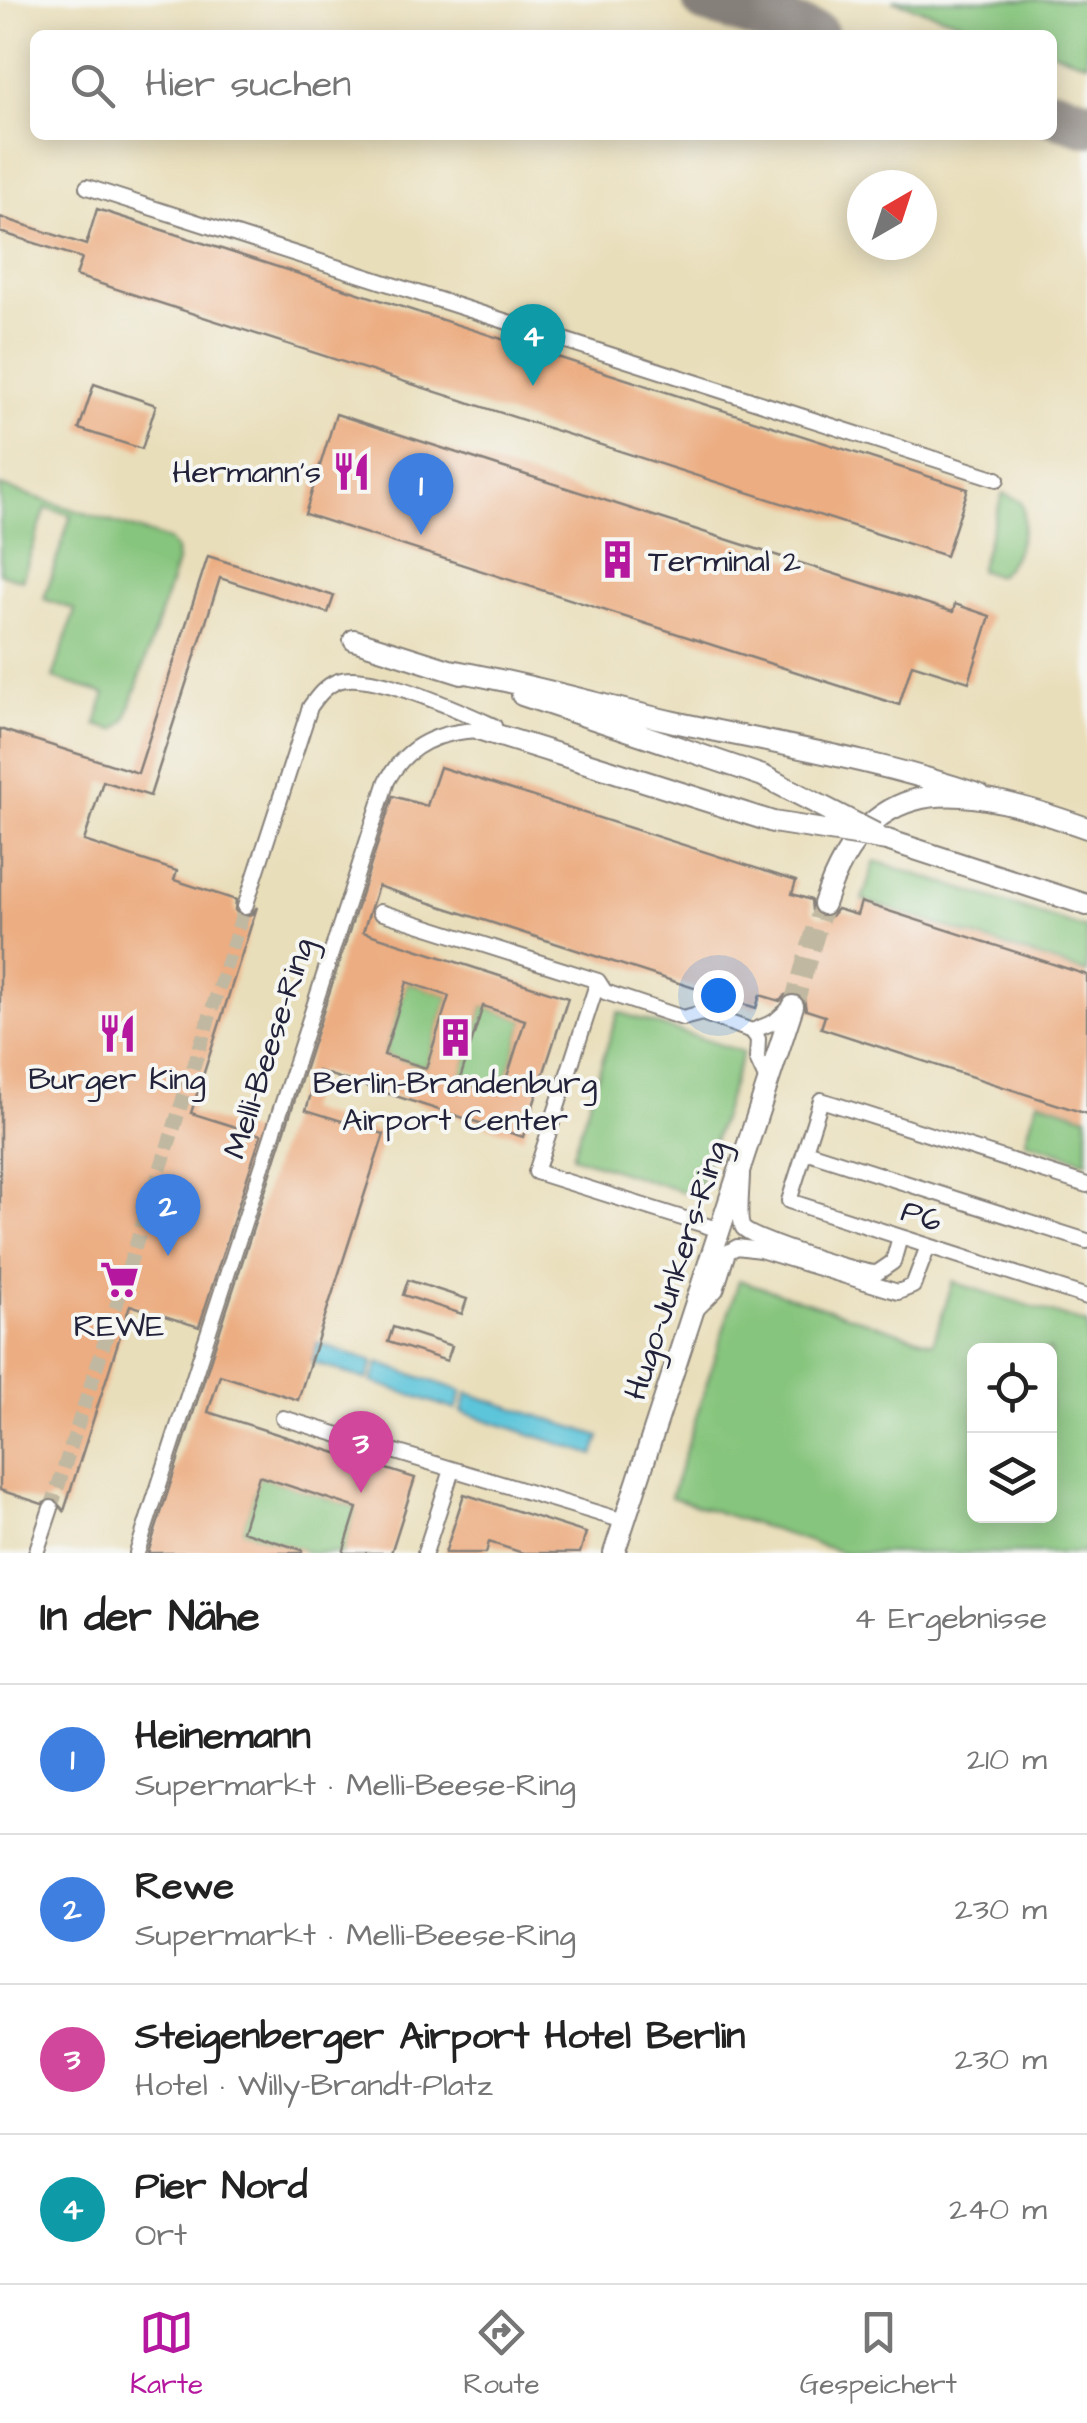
<!DOCTYPE html>
<html lang="de">
<head>
<meta charset="utf-8">
<style>
  :root { --surface:#fff; --page:#f2f2f2; --text:#222; --muted:#767676; --line:#e0e0e0; --accent:#b5179e }
  body { margin:0; font-family:"Architects Daughter",sans-serif; background:var(--page); color:var(--text) }
  .controls { position:absolute; right:30px; bottom:30px; display:grid; overflow:hidden; border-radius:15px; box-shadow:0 5px 25px #0003 }
  .controls button { width:90px; height:90px; display:grid; place-items:center; padding:0; border:0; border-bottom:2px solid var(--line); background:var(--surface); color:var(--text); font:50px sans-serif }
  .compass { position:absolute; left:847px; top:170px; width:90px; height:90px; border-radius:50%; background:var(--surface); box-shadow:0 5px 25px #0003; rotate:39deg }
  .you { position:absolute; left:718px; top:995px; width:35px; height:35px; margin:-25px; border:8px solid #fff; border-radius:50%; background:#1a73e8; box-shadow:0 0 0 15px #1a73e833 }
  .badge { display:grid; place-items:center; width:65px; height:65px; border-radius:50%; background:var(--accent); color:#fff; font-size:32px; font-weight:700 }
  .pin { position:absolute; translate:-50% -82px; filter:drop-shadow(0 2px 5px #0008) }
  .pin::after { content:''; position:absolute; top:52px; width:35px; height:30px; background:inherit; clip-path:polygon(0 0,100% 0,50% 100%) }
  .list { margin:0; padding:0; list-style:none }
  h2 { display:flex; justify-content:space-between; align-items:center; height:130px; margin:0; padding:0 40px; font-size:42px }
  h2 small { font-size:32px; font-weight:400; color:var(--muted) }
  .list li { display:grid; grid-template-columns:65px 1fr auto; gap:30px; align-items:center; box-sizing:border-box; height:150px; padding:0 40px; border-top:2px solid var(--line) }
  .list b { display:block; font-size:38px; white-space:nowrap }
  .list p { margin:0; font-size:32px; white-space:nowrap; color:var(--muted) }
  .list em { font-size:32px; font-style:normal; color:var(--muted) }
  .icon { flex:none; width:55px; height:55px; fill:none; stroke:currentColor; stroke-width:2; stroke-linecap:round; stroke-linejoin:round }
  .map { position:relative; flex:none; width:1087px; height:1553px; overflow:hidden }
  .search { position:absolute; background:var(--surface); box-shadow:0 5px 25px #0003; left:30px; right:30px; top:30px; height:110px; display:flex; align-items:center; gap:25px; box-sizing:border-box; padding:0 35px; border-radius:15px; color:var(--muted); font-size:38px }
  .sheet { height:730px; background:var(--surface) }
  nav { display:flex; justify-content:space-around; align-items:center; box-sizing:border-box; height:140px; border-top:2px solid var(--line); background:var(--surface); font-size:28px; color:var(--muted) }
  nav a { display:grid; justify-items:center; gap:5px }
  nav .on { color:var(--accent) }
  .map>svg:first-child { display:block }
  .green { fill:#86c57d; stroke:#54745c; stroke-width:2.5; fill-rule:evenodd }
  .water { fill:#5dc5da; stroke:#40748a; stroke-width:2.5 }
  .lines { fill:none; stroke-linecap:round; stroke-linejoin:round }
  .taxiway { stroke:#86807a; stroke-width:48 }
  .building { fill:#ecad82; fill-rule:evenodd }
  .street-tunnel { stroke:#c1b8a1; stroke-width:14; stroke-dasharray:14 7; stroke-linecap:butt }
  .secondary-tunnel { stroke:#c1b8a1; stroke-width:20; stroke-dasharray:20 10; stroke-linecap:butt }
  .street-casing { stroke:#86807a; stroke-width:18 }
  .secondary-casing { stroke:#86807a; stroke-width:24 }
  .street { stroke:#fff; stroke-width:14 }
  .secondary { stroke:#fff; stroke-width:20 }
  .secondary-bridge-casing { stroke:#86807a; stroke-width:24; stroke-linecap:butt }
  .secondary-bridge { stroke:#fff; stroke-width:20 }
  .labels { text-anchor:middle; stroke-width:8; stroke-linejoin:round; paint-order:stroke }
  .poi-label { font-size:32px; fill:#22223b; stroke:#f6f6f2 }
  .street-label { font-size:32px; fill:#22223b; stroke:#f6f6f2 }
</style>
</head>
<body>
<div class="map">
<svg width="1087" height="1553" viewBox="0 0 1087 1553">
  <rect width="100%" height="100%" fill="#f6f6f2"/>
  <filter id="ink" filterUnits="userSpaceOnUse"><feTurbulence type="fractalNoise" baseFrequency=".01" numOctaves="2"/><feDisplacementMap in="SourceGraphic" scale="20" xChannelSelector="R" yChannelSelector="G"/><feConvolveMatrix kernelMatrix="1 2 1 2 8 2 1 2 1" color-interpolation-filters="sRGB"/></filter>
  <filter id="wash" filterUnits="userSpaceOnUse"><feTurbulence type="fractalNoise" baseFrequency=".0048" numOctaves="4" result="noise"/><feDisplacementMap in="SourceGraphic" scale="40" xChannelSelector="R" yChannelSelector="G"/><feGaussianBlur stdDeviation="2.25" result="paint"/><feColorMatrix in="noise" values="0 0 0 0 0 0 0 0 0 0 0 0 0 0 0 0 0 1.4 0 .05"/><feComposite in="paint" operator="in"/></filter>
  <g filter="url(#wash)">
    <rect width="100%" height="100%" fill="#e9deba"/>
    <!-- green -->
    <path class="green" d="M 892,0 L 1087,0 L 1087,63 L 1052,51 L 1052,35 L 1001,35 Z
      M 0,486 L 169,540 L 176,549 L 177,562 L 126,720 L 115,730 L 96,725 L 105,694 L 53,678 L 75,610 L 44,599 L 71,515 L 46,508 L 22,580 L 0,573 Z
      M 1003,493 L 1021,501 C 1030,523 1016,563 997,576 L 979,570 Z
      M 875,861 L 1087,929 L 1087,973 L 862,900 Z
      M 407,982 L 449,996 L 426,1068 L 384,1055 Z
      M 483,1006 L 525,1020 L 502,1093 L 460,1079 Z
      M 618,1012 L 743,1052 L 696,1196 L 572,1156 Z
      M 1038,1100 L 1087,1116 L 1087,1161 L 1025,1141 Z
      M 739,1280 L 933,1343 L 953,1282 L 1087,1324 L 1087,1553 L 844,1553 L 671,1497 ZM 974,1350 L 1050,1350 L 1050,1516 L 974,1516 Z
      M 259,1476 L 357,1508 L 343,1553 L 311,1553 L 242,1531 Z"/>
    <!-- water -->
    <path class="water" d="M 318,1343 L 373,1362 L 367,1380 L 312,1362 Z
      M 378,1363 L 462,1391 L 456,1410 L 372,1382 Z
      M 467,1393 L 600,1436 L 594,1455 L 462,1412 Z"/>
    <g class="lines">
      <!-- taxiway -->
      <path class="taxiway" d="M 706,0 L 815,35
        M 1052,112 L 1087,123"/>
    </g>
    <g id="blocks">
      <!-- building -->
      <path class="building" d="M 97,209 L 968,489 L 946,556 L 76,276 L 82,258 L 0,232 L 0,217 L 86,245 Z
        M 94,384 L 156,405 L 142,449 L 79,429 Z
        M 336,414 L 953,612 L 955,604 L 990,616 L 969,682 L 912,664 L 899,705 L 305,514 Z
        M 208,556 L 334,596 L 328,613 L 220,578 L 150,796 L 103,781 L 84,841 L 177,871 L 174,880 L 236,900 L 235,910 L 241,917 L 251,915 L 257,907 L 191,1113 L 261,1135 L 199,1327 L 130,1305 L 64,1511 L 53,1498 L 42,1504 L 0,1490 L 0,729 L 138,773 Z
        M 440,767 L 796,881 L 792,894 L 811,900 L 812,911 L 819,917 L 831,916 L 837,909 L 857,915 L 861,902 L 1087,975 L 1087,1114 L 821,1028 L 825,1016 L 806,1010 L 804,998 L 796,993 L 785,995 L 780,1001 L 760,995 L 756,1008 L 378,886 L 363,932 L 568,998 L 523,1137 L 318,1071 L 306,1110 L 384,1134 L 298,1400 L 220,1375 L 208,1412 L 415,1478 L 391,1553 L 343,1553 L 357,1508 L 259,1476 L 242,1531 L 302,1550 L 302,1553 L 148,1553 L 393,796 L 427,806 ZM 407,982 L 449,996 L 426,1068 L 384,1055 ZM 483,1006 L 525,1020 L 502,1093 L 460,1079 Z
        M 408,1280 L 467,1299 L 462,1314 L 403,1295 Z
        M 393,1327 L 452,1346 L 447,1361 L 388,1342 Z
        M 464,1494 L 586,1533 L 580,1553 L 523,1553 L 489,1542 L 486,1553 L 445,1553 Z"/>
    </g>
  </g>
  <g filter="url(#ink)">
    <use href="#blocks" fill-opacity="0" stroke="#86807a" stroke-width="2.5"/>
    <g class="lines">
      <!-- street-tunnel -->
      <path class="street-tunnel" d="M 51,1508 L 245,907"/>
      <!-- secondary-tunnel -->
      <path class="secondary-tunnel" d="M 793,1006 L 824,904"/>
      <defs>
        <path id="street" d="M 87,187 L 997,479
          M 245,907 L 310,707 C 317,697 325,686 338,681 C 370,669 463,712 494,726
          M 380,912 L 598,981 L 605,992 L 683,1018 L 702,1013 L 752,1031 L 774,1022 L 792,1006
          M 598,981 L 536,1172 L 720,1230
          M 752,1031 L 758,1039 L 757,1059 L 769,1085
          M 805,1151 L 1087,1241
          M 742,1174 C 742,1185 738,1221 743,1228 C 753,1240 859,1273 877,1273 L 893,1262 L 900,1237
          M 1087,1185 L 821,1100 L 789,1201 L 1087,1297
          M 697,1309 L 716,1290 L 728,1252 L 737,1247 L 760,1250 L 898,1292 L 913,1286 L 928,1246
          M 283,1418 L 624,1521
          M 36,1553 L 51,1508
          M 137,1553 L 387,781 C 407,744 440,731 481,730
          M 425,1553 L 452,1470"/>
        <path id="secondary" d="M 354,640 L 462,674
          M 450,670 C 526,683 599,705 674,722 C 777,744 881,761 980,795
          M 522,695 L 663,742
          M 481,730 L 609,770
          M 887,840 L 1087,905
          M 824,904 C 872,759 973,788 1087,828
          M 614,1553 L 793,1006"/>
      </defs>
      <!-- street casing -->
      <use href="#street" class="street-casing"/>
      <!-- secondary casing -->
      <use href="#secondary" class="secondary-casing"/>
      <!-- street -->
      <use href="#street" class="street"/>
      <!-- secondary -->
      <use href="#secondary" class="secondary"/>
      <defs>
        <path id="secondary-bridge" d="M 663,742 L 763,776 L 876,834
          M 609,770 L 773,822 L 887,840"/>
      </defs>
      <!-- secondary-bridge casing -->
      <use href="#secondary-bridge" class="secondary-bridge-casing"/>
      <!-- secondary-bridge -->
      <use href="#secondary-bridge" class="secondary-bridge"/>
    </g>
  </g>
  <!-- icons -->
  <defs>
    <symbol id="restaurant-bare" viewBox="-9 -9 18 18"><path d="M-5-6h1v4h1v-4h1v4h1v-4h1v5L-1.5 .5V6h-2V.5L-5-1ZM5-6V6H3V1.5H1.5Q1.5-4 5-6Z" fill="#b5179e" stroke="#f6f6f2" stroke-width="2.5" paint-order="stroke"/></symbol>
    <symbol id="building-bare" viewBox="-9 -9 18 18"><path d="M-4-6H4V6H1V3H-1V6H-4ZM-2.5-4.3h1.7v1.8h-1.7ZM.8-4.3h1.7v1.8H.8ZM-2.5-1h1.7V.8h-1.7ZM.8-1h1.7V.8H.8Z" fill="#b5179e" stroke="#f6f6f2" stroke-width="2.5" paint-order="stroke"/></symbol>
    <symbol id="supermarket-bare" viewBox="-9 -9 18 18"><path d="M-6-5.5h2.5l.6 2H6L4.5 2H-2.5L-4.4-4H-6ZM-1.5 3.2a1.3 1.3 0 1 0 .1 0ZM3 3.2a1.3 1.3 0 1 0 .1 0Z" fill="#b5179e" stroke="#f6f6f2" stroke-width="2.5" paint-order="stroke"/></symbol>
  </defs>
  <g fill-rule="evenodd">
    <use href="#restaurant-bare" x="324" y="444" width="55" height="55"/>
    <use href="#building-bare" x="590" y="532" width="55" height="55"/>
    <use href="#restaurant-bare" x="90" y="1006" width="55" height="55"/>
    <use href="#building-bare" x="428" y="1010" width="55" height="55"/>
    <use href="#supermarket-bare" x="92" y="1252" width="55" height="55"/>
  </g>
  <g class="labels">
    <!-- poi labels -->
    <g class="poi-label">
      <text x="321" y="482" text-anchor="end">Hermann's</text>
      <text x="648" y="571" text-anchor="start">Terminal 2</text>
      <text x="117" y="1089">Burger King</text>
      <text x="455" y="1093">Berlin-Brandenburg<tspan x="455" dy="37">Airport Center</tspan></text>
      <text x="119" y="1336">REWE</text>
    </g>
    <!-- street labels -->
    <g class="street-label">
      <text transform="translate(268 1048) rotate(-72)" y="11">Melli-Beese-Ring</text>
      <text transform="translate(922 1215) rotate(18)" y="11">P6</text>
      <text transform="translate(675 1270) rotate(-72)" y="11">Hugo-Junkers-Ring</text>
    </g>
  </g>
</svg>
<div class="controls">
<button><svg class="icon" aria-label="locate" viewBox="0 0 24 24"><circle cx="12" cy="12" r="6"/><path d="M12 2v4M12 18v4M2 12h4M18 12h4"/></svg></button>
<button><svg class="icon" aria-label="layers" viewBox="0 0 24 24"><path d="M12 4l9 5-9 5-9-5zM3 14l9 5 9-5"/></svg></button>
</div>
<svg class="compass" viewBox="-18 -18 36 36"><path d="M0-13l5 13h-10z" fill="#e53935"/><path d="M0 13l5-13h-10z" fill="#767676"/></svg>
<div class="you"></div>
<div class="pin badge" style="left:421px;top:535px;background:#3f7fe0">1</div>
<div class="pin badge" style="left:168px;top:1256px;background:#3f7fe0">2</div>
<div class="pin badge" style="left:361px;top:1493px;background:#d1479c">3</div>
<div class="pin badge" style="left:533px;top:386px;background:#0f9aa8">4</div>
<div class="search"><svg class="icon" aria-label="search" viewBox="0 0 24 24"><circle cx="10" cy="10" r="6"/><path d="M15 15l6 6"/></svg>Hier suchen</div>
</div>
<section class="sheet">
<h2>In der Nähe<small>4 Ergebnisse</small></h2>
<ul class="list">
<li><span class="badge" style="background:#3f7fe0">1</span><div><b>Heinemann</b><p>Supermarkt · Melli-Beese-Ring</p></div><em>210 m</em></li>
<li><span class="badge" style="background:#3f7fe0">2</span><div><b>Rewe</b><p>Supermarkt · Melli-Beese-Ring</p></div><em>230 m</em></li>
<li><span class="badge" style="background:#d1479c">3</span><div><b>Steigenberger Airport Hotel Berlin</b><p>Hotel · Willy-Brandt-Platz</p></div><em>230 m</em></li>
<li><span class="badge" style="background:#0f9aa8">4</span><div><b>Pier Nord</b><p>Ort</p></div><em>240 m</em></li>
</ul>
</section>
<nav>
<a class="on"><svg class="icon" aria-label="map" viewBox="0 0 24 24"><path d="M3 6l6-2 6 2 6-2v14l-6 2-6-2-6 2zM9 4v14M15 6v14"/></svg>Karte</a>
<a><svg class="icon" aria-label="directions" viewBox="0 0 24 24"><path d="M12 3l9 9-9 9-9-9zM9 14v-3h6M13 9l2 2-2 2"/></svg>Route</a>
<a><svg class="icon" aria-label="saved" viewBox="0 0 24 24"><path d="M7 4h10v16l-5-4-5 4z"/></svg>Gespeichert</a>
</nav>
</body>
</html>
